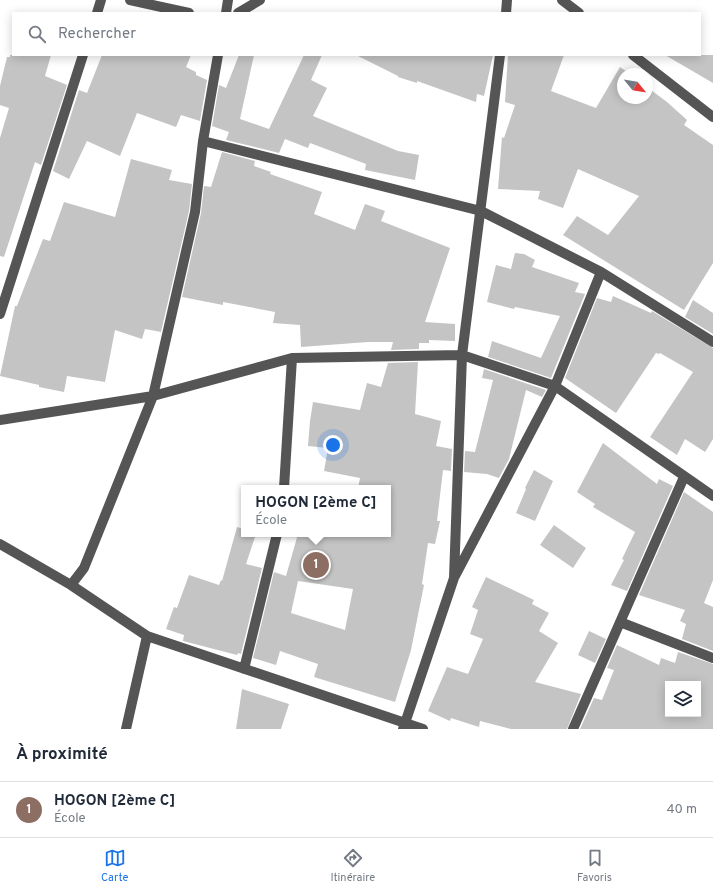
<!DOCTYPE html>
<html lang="fr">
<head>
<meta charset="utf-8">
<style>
  :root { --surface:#fff; --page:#f6f6f7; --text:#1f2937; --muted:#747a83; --line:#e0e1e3; --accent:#1a73e8 }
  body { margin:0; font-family:Overpass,sans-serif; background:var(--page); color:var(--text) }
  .controls { position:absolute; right:12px; bottom:12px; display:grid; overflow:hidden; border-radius:0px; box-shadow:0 2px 10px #0003 }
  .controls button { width:36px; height:36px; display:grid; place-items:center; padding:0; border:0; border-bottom:1px solid var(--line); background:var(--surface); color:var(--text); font:20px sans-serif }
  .compass { position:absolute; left:617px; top:68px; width:36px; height:36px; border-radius:50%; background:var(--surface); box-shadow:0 2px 10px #0003; rotate:120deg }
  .you { position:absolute; left:333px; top:445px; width:14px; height:14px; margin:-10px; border:3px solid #fff; border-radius:50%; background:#1a73e8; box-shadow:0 0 0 6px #1a73e833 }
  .badge { display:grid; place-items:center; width:26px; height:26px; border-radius:50%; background:var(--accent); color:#fff; font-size:13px; font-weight:700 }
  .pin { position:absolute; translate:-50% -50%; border:2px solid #fff; box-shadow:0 1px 4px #0006 }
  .popup { position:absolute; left:241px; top:485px; width:150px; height:52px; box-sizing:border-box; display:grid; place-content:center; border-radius:0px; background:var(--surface); filter:drop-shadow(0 1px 3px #0005); font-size:13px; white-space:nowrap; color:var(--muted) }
  .popup b { font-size:15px; color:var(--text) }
  .popup::after { content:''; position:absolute; left:50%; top:100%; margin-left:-8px; border:8px solid transparent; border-top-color:var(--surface) }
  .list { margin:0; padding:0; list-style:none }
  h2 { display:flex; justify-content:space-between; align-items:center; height:52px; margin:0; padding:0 16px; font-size:17px }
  h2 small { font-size:13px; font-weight:400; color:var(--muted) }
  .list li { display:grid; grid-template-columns:26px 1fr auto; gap:12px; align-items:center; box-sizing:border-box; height:56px; padding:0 16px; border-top:1px solid var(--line) }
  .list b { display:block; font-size:15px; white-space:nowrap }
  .list p { margin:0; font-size:13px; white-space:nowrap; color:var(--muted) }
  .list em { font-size:13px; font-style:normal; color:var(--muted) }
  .icon { flex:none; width:22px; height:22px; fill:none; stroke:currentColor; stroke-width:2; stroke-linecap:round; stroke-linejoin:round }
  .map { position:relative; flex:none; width:713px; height:729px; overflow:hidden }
  .search { position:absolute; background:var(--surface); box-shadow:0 2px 10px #0003; left:12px; right:12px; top:12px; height:44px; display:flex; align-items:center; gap:10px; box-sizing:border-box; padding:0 14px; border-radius:0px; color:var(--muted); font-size:15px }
  .sheet { height:108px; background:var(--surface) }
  nav { display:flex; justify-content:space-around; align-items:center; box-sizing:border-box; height:56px; border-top:1px solid var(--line); background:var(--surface); font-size:11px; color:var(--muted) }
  nav a { display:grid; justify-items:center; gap:2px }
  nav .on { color:var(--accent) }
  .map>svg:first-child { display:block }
  .building { fill:#c4c4c4; fill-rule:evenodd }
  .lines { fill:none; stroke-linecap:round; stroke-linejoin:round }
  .minor { stroke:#555; stroke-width:10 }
</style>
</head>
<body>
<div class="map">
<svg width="713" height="729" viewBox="0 0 713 729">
  <rect width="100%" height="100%" fill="#fff"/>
  <!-- building -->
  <path class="building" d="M 10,55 L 51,55 L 45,76 L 67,85 L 41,165 L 35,162 L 4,257 L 0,256 L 0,138 L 9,108 L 0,105 L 0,86 L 7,57 L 10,57 Z
    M 102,55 L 191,55 L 186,67 L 196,72 L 196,75 L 207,80 L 200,121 L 181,115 L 176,127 L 137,113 L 120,156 L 87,141 L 69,179 L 53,171 L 79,90 L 87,93 Z
    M 239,55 L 254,55 L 240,119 L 269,129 L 304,55 L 322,55 L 311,80 L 327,88 L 313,116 L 398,151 L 419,155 L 415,180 L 365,170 L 366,164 L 310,143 L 308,148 L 285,139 L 279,153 L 226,140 L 229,132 L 212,126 L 219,85 L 226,88 Z
    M 356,55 L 493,55 L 484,96 L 477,94 L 476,102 L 417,81 L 417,83 L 398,77 L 398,76 Z
    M 508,55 L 564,55 L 551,91 L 596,108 L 620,67 L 630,74 L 623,74 L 623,98 L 647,98 L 647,87 L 667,102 L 687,120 L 684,125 L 713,145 L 713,263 L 684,310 L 563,235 L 577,216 L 608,235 L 639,196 L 578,169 L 563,208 L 538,199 L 540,191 L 498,189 L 502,137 L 504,138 L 515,105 L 505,102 Z
    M 665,55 L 713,55 L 713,83 Z
    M 222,152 L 255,161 L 254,166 L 271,172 L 270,174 L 322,192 L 314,214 L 355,230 L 365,204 L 385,211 L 381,221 L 450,248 L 425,322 L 455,324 L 455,341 L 429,340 L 429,343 L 419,343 L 419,349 L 391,350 L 393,342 L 368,342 L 301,347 L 300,325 L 273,323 L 275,312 L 223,302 L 223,305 L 182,297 L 201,213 L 204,186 L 211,187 Z
    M 131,159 L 172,170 L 169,180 L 192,184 L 189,211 L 161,332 L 145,329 L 142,339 L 115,330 L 105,382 L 67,376 L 64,392 L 39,387 L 39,385 L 0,376 L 15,306 L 17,306 L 43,239 L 50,241 L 64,202 L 115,217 Z
    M 515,253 L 524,254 L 535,260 L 532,267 L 579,283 L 575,292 L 585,294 L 551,378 L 488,357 L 492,341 L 541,358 L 560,316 L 515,307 L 514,309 L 487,302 L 496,265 L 511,269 Z
    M 613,296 L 651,313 L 652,311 L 713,348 L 713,439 L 705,452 L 685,439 L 677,455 L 650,437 L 693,372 L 660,353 L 659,354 L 656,353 L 616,413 L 565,378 L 597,298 L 611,302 Z
    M 693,300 L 713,313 L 713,334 L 685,317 Z
    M 418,362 L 415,414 L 441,421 L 436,446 L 452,449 L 451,471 L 443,470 L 437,521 L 440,521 L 435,544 L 428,543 L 422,584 L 424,585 L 411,650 L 395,702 L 314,677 L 318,664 L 280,651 L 276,665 L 253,658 L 274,572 L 286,576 L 298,534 L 388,534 L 388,488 L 358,488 L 360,478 L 324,471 L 328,448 L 308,446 L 310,421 L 313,402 L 360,410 L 367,383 L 381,387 L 388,363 ZM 298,581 L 353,589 L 345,630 L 291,613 Z
    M 484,369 L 546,390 L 542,397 L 526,390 L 509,459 L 499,478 L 487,474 L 464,472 L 465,451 L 475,452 L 493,380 L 482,378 Z
    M 603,443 L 657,484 L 659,479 L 673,486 L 627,591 L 611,585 L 624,560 L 622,559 L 635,532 L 593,507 L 595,504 L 577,492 Z
    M 534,470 L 553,481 L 535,521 L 516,513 L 526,489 L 525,488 Z
    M 684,492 L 713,512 L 713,580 L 704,603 L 713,607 L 713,651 L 682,639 L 686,624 L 680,621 L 685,610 L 639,595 Z
    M 554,525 L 586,548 L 573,568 L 540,545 Z
    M 237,527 L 244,529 L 244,534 L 256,534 L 246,564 L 262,568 L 241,654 L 238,653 L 237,655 L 183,641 L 184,635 L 166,629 L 174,607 L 177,608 L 189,575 L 219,585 L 221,580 L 222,581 Z
    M 486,577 L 534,600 L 532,604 L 549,613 L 539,631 L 558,643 L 535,682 L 581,694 L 567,729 L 511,729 L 480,721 L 479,727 L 451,718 L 450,721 L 428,711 L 447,667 L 468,674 L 483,639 L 470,634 L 478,610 L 472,607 Z
    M 589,631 L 606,639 L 595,663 L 578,655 Z
    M 617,645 L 659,665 L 661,658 L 675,663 L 678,652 L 713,664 L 713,729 L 580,729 L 594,698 L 602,700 L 614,670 L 607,668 ZM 668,684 L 698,684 L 698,714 L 668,714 Z
    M 242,689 L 289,704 L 281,729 L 236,729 Z"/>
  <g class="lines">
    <!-- minor -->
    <path class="minor" d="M 130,0 L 189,13
      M 562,0 L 579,13
      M 97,13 L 101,0
      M 226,13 L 228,0
      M 238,13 L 260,0
      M 506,13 L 507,0
      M 633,55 L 713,117
      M 203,141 L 481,211 L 601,272 L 713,342
      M 0,314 L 83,55
      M 0,420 L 153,396 L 292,358 L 462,355 L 555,386 L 713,496
      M 284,488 L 292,358
      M 0,544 L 71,585 L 147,636 L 423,729
      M 455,576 L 555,386 L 601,272
      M 71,585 L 84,568 L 153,396 L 195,212 L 203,141 L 218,55
      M 620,622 L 713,658
      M 244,669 L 277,534
      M 126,729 L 147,636
      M 403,729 L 454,578 L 462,355 L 500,55
      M 573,729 L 684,477"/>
  </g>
</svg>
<div class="controls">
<button><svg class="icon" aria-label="layers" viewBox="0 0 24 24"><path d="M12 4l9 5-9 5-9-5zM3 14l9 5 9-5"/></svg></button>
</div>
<svg class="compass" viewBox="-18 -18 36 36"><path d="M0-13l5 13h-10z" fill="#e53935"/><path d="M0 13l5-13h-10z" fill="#747a83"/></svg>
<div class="you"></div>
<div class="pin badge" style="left:316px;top:565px;background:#8d6e63">1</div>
<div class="popup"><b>HOGON [2ème C]</b>École</div>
<div class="search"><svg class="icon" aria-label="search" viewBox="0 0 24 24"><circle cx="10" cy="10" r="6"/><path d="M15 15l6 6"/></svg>Rechercher</div>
</div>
<section class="sheet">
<h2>À proximité<small></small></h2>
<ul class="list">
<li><span class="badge" style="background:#8d6e63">1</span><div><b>HOGON [2ème C]</b><p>École</p></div><em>40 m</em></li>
</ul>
</section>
<nav>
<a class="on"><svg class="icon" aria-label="map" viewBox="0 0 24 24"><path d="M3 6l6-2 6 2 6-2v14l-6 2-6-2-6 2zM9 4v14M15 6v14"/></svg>Carte</a>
<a><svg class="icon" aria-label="directions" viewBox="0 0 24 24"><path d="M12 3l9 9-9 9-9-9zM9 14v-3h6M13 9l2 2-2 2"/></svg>Itinéraire</a>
<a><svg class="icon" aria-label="saved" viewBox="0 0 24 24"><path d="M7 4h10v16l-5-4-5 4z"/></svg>Favoris</a>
</nav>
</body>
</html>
